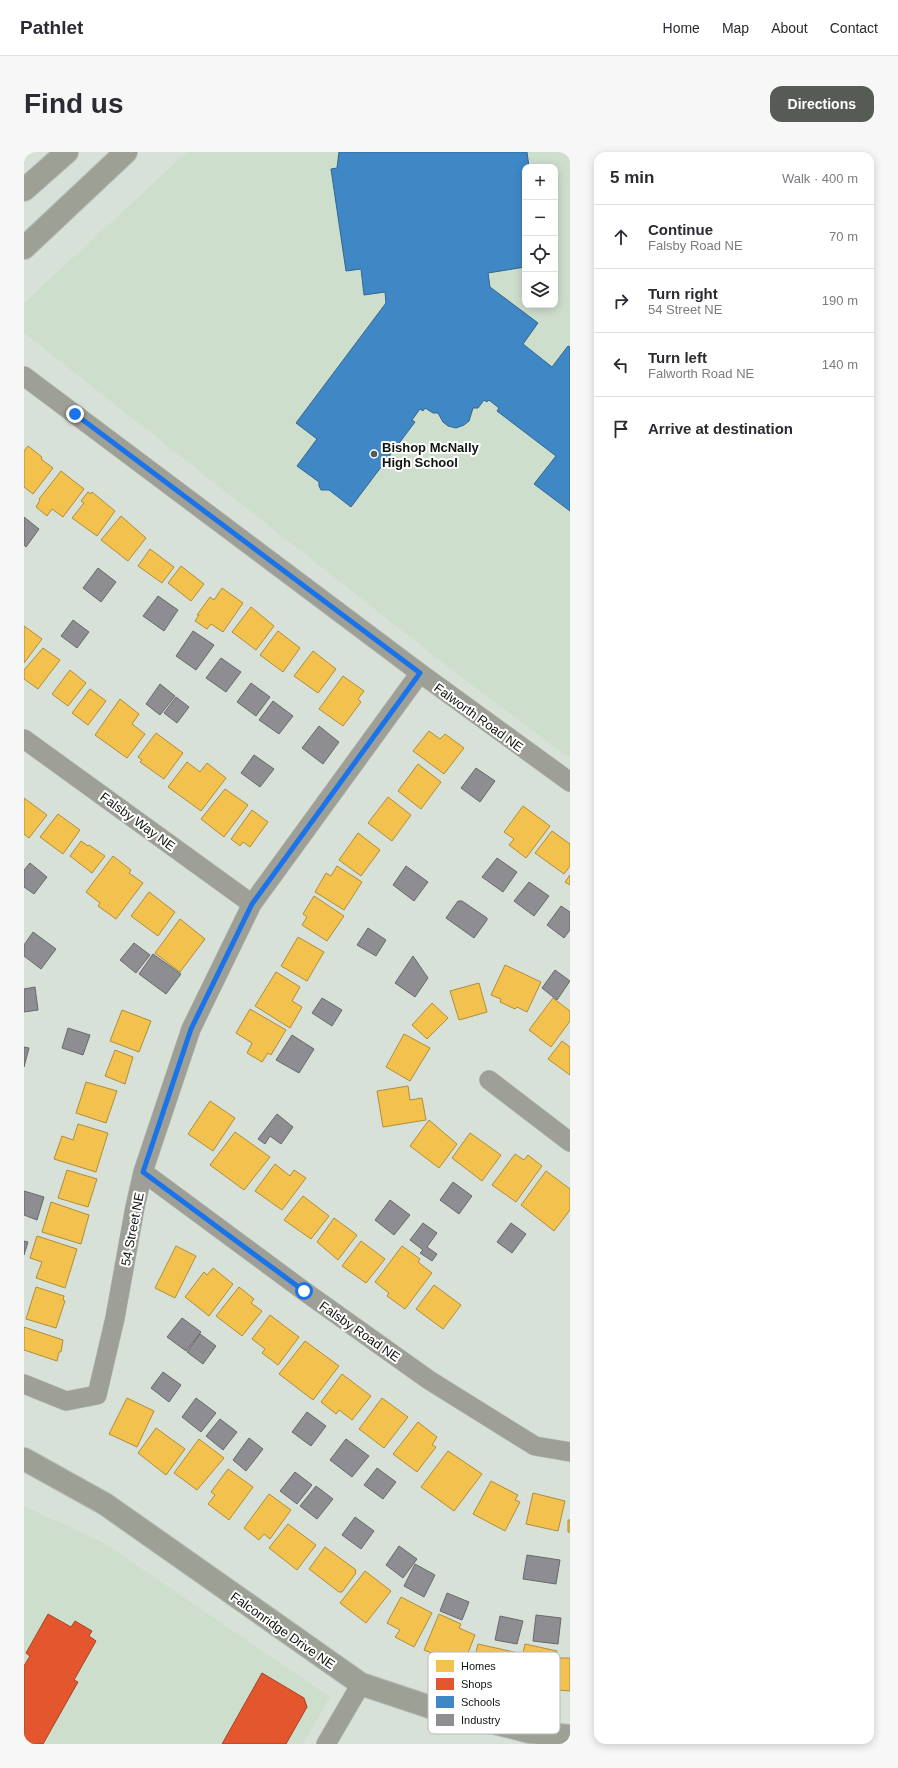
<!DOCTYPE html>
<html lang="en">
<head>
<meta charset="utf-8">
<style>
  :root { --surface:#fff; --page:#f7f7f7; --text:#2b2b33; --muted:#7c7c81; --line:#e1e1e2; --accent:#565c55 }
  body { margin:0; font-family:Helvetica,sans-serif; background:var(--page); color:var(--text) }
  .controls { position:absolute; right:12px; top:12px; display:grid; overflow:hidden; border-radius:8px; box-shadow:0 2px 10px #0003 }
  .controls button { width:36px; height:36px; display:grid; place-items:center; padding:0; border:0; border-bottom:1px solid var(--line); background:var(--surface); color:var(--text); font:20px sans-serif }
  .stop { position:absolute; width:12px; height:12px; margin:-9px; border:3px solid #1a73e8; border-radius:50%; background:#fff }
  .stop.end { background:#1a73e8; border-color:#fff; box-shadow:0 1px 4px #0008 }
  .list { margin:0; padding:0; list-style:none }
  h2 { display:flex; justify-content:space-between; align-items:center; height:52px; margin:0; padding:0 16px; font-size:17px }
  h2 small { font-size:13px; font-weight:400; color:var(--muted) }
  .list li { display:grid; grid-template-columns:26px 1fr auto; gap:12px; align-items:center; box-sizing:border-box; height:64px; padding:0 16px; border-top:1px solid var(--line) }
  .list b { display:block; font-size:15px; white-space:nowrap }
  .list p { margin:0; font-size:13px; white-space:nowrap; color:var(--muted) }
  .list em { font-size:13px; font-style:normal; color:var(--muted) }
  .icon { flex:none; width:22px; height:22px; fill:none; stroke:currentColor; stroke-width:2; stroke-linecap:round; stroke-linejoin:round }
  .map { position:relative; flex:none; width:546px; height:1592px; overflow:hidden; border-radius:12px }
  header { display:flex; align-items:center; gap:24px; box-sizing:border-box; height:56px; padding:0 20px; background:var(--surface); border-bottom:1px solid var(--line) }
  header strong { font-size:19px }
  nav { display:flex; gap:22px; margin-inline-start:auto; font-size:14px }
  .intro { display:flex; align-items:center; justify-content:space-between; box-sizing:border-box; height:96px; padding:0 24px }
  h1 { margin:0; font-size:28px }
  .button { padding:10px 18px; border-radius:12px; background:var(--accent); color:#fff; font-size:14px; font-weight:700 }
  main { display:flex; gap:24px; padding:0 24px }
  aside { flex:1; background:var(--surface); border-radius:12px; box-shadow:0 2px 10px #0003 }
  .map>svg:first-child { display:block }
  .built { fill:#cedecd; fill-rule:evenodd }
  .homes { fill:#f2c14e; stroke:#ae8d3b }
  .shops { fill:#e4572e; stroke:#a44325 }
  .schools { fill:#3f88c5; stroke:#31668e }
  .industry { fill:#8d8d92; stroke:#68696b }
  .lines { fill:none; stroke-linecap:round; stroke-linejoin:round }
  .street-casing { stroke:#b5bbb5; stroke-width:20 }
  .secondary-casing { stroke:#b5bbb5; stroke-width:24 }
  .street { stroke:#9ea097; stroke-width:19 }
  .secondary { stroke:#9ca095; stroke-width:22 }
  .route { stroke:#1a73e8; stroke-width:5 }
  .poi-dot { fill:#565c55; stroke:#fff; stroke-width:1.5 }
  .labels { text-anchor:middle; stroke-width:4; stroke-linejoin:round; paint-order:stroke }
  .poi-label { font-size:13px; font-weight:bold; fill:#10150f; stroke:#fff; text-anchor:start }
  .street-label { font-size:13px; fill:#10150f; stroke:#fff }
  .key { fill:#fff; stroke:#b7b9b7; stroke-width:1 }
  .key-label { font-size:11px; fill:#10150f }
</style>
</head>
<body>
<header>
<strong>Pathlet</strong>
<nav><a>Home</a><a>Map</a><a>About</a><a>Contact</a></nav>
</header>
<div class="intro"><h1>Find us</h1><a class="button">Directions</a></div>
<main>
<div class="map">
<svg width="546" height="1592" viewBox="0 0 546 1592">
  <rect width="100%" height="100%" fill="#d8e1d8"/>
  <!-- built -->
  <path class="built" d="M 163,0 L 546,0 L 546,606 L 433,522 L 0,181 L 0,151 ZM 501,15 L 531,15 L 531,153 L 501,153 Z
    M 0,1354 L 80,1391 L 306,1545 L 279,1592 L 0,1592 Z"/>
  <!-- homes -->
  <path class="homes" d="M 4,294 L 18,305 L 17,307 L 29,316 L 9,342 L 0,335 L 0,299 Z
    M 37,319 L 60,337 L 39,365 L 28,357 L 23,364 L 12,355 L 16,348 L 15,347 Z
    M 64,340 L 67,342 L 68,340 L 91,359 L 73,384 L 48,366 L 60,351 L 57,349 Z
    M 97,364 L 122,386 L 104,409 L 77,388 Z
    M 126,397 L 150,415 L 138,431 L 114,414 Z
    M 157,414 L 180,432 L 167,449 L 144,431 Z
    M 198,436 L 219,451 L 199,480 L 187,472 L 183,477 L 171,469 L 175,463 L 173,463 L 186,445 L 190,448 Z
    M 227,455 L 250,474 L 232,498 L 208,480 Z
    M 0,474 L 18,487 L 0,511 Z
    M 254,479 L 276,496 L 259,520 L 236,503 Z
    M 19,496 L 36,508 L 14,537 L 0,527 L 0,518 Z
    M 289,499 L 312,517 L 294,541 L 270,524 Z
    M 46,518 L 62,531 L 44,554 L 28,542 Z
    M 319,524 L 340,539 L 334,547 L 337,550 L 319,574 L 295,557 Z
    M 66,537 L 82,549 L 64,573 L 48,561 Z
    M 96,547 L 115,562 L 108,572 L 121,582 L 103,606 L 71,583 Z
    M 405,579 L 416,587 L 421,582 L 440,596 L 420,622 L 389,599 Z
    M 132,581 L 159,601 L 140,627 L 116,610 L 118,608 L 114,605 Z
    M 163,610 L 176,620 L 183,611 L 202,626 L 177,659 L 144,635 Z
    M 394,612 L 417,630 L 397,657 L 374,639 Z
    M 201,637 L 224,653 L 200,685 L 177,667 Z
    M 364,645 L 387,663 L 368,689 L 344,671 Z
    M 0,646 L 23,663 L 5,686 L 0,682 Z
    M 499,654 L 526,674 L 502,706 L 485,693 L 490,687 L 480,680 Z
    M 228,658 L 244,670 L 226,695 L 219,690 L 216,694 L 207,687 Z
    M 34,662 L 56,678 L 39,702 L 16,685 Z
    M 528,679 L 546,692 L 546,714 L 540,722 L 511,701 Z
    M 334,681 L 356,698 L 337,724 L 315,708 Z
    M 57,689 L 64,694 L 65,693 L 81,704 L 68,721 L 46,704 Z
    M 89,704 L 107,718 L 105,721 L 119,731 L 92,767 L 74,754 L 76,751 L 62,740 Z
    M 313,714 L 338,730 L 320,758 L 291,740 L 302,721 L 307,724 Z
    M 546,723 L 546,733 L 541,730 Z
    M 125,740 L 151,760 L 134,784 L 107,764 Z
    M 290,744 L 320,764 L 303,789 L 278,773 L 283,765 L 279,762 Z
    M 156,767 L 181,787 L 156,820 L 131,801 Z
    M 274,785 L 300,800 L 283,829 L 257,814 Z
    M 481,813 L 517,830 L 503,860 L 493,855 L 491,857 L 476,850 L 477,847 L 467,843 Z
    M 252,820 L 276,835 L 268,849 L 278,855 L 266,876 L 231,854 Z
    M 455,831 L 463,860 L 435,868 L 426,839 Z
    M 529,846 L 546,859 L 546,869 L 527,895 L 505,878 Z
    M 408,851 L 424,866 L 403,887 L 388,873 Z
    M 226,857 L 262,878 L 247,903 L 244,901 L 238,910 L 223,901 L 228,891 L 212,881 Z
    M 98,858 L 127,869 L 115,900 L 86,889 Z
    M 380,882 L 406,896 L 386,929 L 362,915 Z
    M 538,889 L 546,895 L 546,923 L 524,907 Z
    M 91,898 L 109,905 L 101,932 L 81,924 Z
    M 62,930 L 93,939 L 82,971 L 52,961 Z
    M 384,934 L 386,948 L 398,946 L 402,968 L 359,975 L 353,939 Z
    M 186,949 L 211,966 L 189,999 L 164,982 Z
    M 405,968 L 433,992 L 415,1016 L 386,994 Z
    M 54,972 L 84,981 L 72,1020 L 30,1007 L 38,984 L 49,988 Z
    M 211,980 L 246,1005 L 220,1038 L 186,1013 Z
    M 446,981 L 477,1003 L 458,1029 L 428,1006 Z
    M 491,1002 L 500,1008 L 504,1003 L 518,1014 L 492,1050 L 468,1033 Z
    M 251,1012 L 266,1024 L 270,1018 L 282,1026 L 258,1058 L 231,1039 Z
    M 43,1018 L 73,1027 L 64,1055 L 34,1046 Z
    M 522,1019 L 546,1037 L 546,1058 L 530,1079 L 497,1053 Z
    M 279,1044 L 305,1064 L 287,1087 L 260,1068 Z
    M 27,1050 L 65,1063 L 57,1092 L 18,1080 Z
    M 310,1066 L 333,1083 L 314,1108 L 293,1090 Z
    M 13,1084 L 53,1097 L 41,1136 L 12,1126 L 18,1110 L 6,1106 Z
    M 337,1089 L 361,1107 L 342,1131 L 318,1114 Z
    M 152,1094 L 172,1104 L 151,1146 L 131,1136 Z
    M 378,1094 L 396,1107 L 394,1110 L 408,1121 L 381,1157 L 363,1144 L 365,1141 L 351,1130 Z
    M 189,1116 L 209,1132 L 185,1164 L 161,1145 L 180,1120 L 183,1123 Z
    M 410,1133 L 437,1153 L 419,1177 L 392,1157 Z
    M 12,1135 L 40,1144 L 39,1148 L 41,1149 L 32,1176 L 2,1167 Z
    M 215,1135 L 230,1147 L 227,1151 L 238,1159 L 218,1184 L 192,1164 Z
    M 246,1163 L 275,1185 L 254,1213 L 238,1201 L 241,1197 L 228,1187 Z
    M 0,1175 L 39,1188 L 37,1200 L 35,1200 L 33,1209 L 0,1198 Z
    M 281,1189 L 315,1214 L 289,1248 L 255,1222 Z
    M 318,1222 L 347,1244 L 328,1268 L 315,1258 L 312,1262 L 297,1250 Z
    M 103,1246 L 130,1259 L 113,1295 L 85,1282 Z
    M 358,1246 L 384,1265 L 360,1296 L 335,1277 Z
    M 394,1270 L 413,1285 L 408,1293 L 412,1295 L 393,1320 L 369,1302 Z
    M 132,1276 L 161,1297 L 142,1323 L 114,1301 Z
    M 175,1287 L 200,1306 L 173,1338 L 150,1321 Z
    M 424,1299 L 458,1322 L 430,1359 L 397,1335 Z
    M 204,1317 L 229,1335 L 205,1368 L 184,1352 L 191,1343 L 187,1340 Z
    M 467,1329 L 494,1343 L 491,1348 L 496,1350 L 481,1379 L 449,1362 Z
    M 509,1341 L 541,1349 L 534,1379 L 502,1372 Z
    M 245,1342 L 267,1358 L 246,1387 L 240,1382 L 235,1388 L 220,1376 Z
    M 544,1368 L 546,1368 L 546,1380 L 544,1380 Z
    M 264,1372 L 292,1393 L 273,1418 L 245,1396 Z
    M 301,1395 L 332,1418 L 331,1420 L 332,1421 L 318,1440 L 315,1440 L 285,1417 Z
    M 341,1419 L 367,1439 L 342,1471 L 316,1451 Z
    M 377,1445 L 408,1461 L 390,1495 L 371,1485 L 376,1478 L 363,1471 Z
    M 415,1462 L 437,1472 L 435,1476 L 451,1483 L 440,1511 L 424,1504 L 422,1507 L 400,1498 Z
    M 454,1492 L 490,1500 L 482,1531 L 447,1521 Z
    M 501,1492 L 533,1499 L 525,1535 L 493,1528 Z
    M 535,1506 L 546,1506 L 546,1539 L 534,1538 Z"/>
  <!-- shops -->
  <path class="shops" d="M 24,1462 L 47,1475 L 51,1469 L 68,1479 L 65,1484 L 72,1489 L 50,1528 L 54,1530 L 19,1592 L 0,1592 L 0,1514 L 6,1504 L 2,1501 Z
    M 238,1521 L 280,1546 L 283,1555 L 262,1592 L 198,1592 Z"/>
  <!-- schools -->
  <path class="schools" d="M 315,0 L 503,0 L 505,15 L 501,15 L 501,115 L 464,121 L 466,135 L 514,171 L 499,192 L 528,215 L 544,194 L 546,195 L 546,359 L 510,332 L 532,304 L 473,259 L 475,256 L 465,248 L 463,250 L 460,248 L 454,256 L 449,256 L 445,269 L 440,273 L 432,276 L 424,274 L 419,270 L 414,261 L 409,261 L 401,256 L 399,259 L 396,257 L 388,268 L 391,270 L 327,355 L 305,338 L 297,338 L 295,334 L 295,330 L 273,314 L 293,287 L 272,271 L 362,151 L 361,140 L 340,143 L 337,117 L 322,119 L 307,17 L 313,16 Z"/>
  <!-- industry -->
  <path class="industry" d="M 0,365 L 15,377 L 2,395 L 0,393 Z
    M 74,416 L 92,430 L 77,450 L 59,436 Z
    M 134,444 L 154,458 L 140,479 L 119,464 Z
    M 49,468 L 65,480 L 53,496 L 37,484 Z
    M 169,479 L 190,493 L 172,518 L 152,504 Z
    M 197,506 L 217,520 L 202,540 L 182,526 Z
    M 227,531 L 246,545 L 232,564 L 213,550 Z
    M 136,532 L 151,544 L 136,563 L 122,552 Z
    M 152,545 L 165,555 L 153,571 L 140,561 Z
    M 249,549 L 269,564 L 255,582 L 235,568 Z
    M 295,574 L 315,590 L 299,612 L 278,596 Z
    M 230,603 L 250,617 L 236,635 L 217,621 Z
    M 452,616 L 471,629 L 456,650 L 437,636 Z
    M 473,706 L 493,720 L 479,740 L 458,725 Z
    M 6,711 L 23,725 L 10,742 L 0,735 L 0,718 Z
    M 382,714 L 404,730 L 390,749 L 369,733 Z
    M 505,730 L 525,744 L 510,764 L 490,749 Z
    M 434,749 L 438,749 L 463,766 L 463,768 L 450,786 L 422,766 Z
    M 537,754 L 546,760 L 546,778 L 540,786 L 523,773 Z
    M 344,776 L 362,788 L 352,804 L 333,793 Z
    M 9,780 L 32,797 L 17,817 L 0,804 L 0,793 Z
    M 110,791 L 126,803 L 112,821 L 96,808 Z
    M 129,802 L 157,822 L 142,842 L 115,822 Z
    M 389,804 L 404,826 L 391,845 L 371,831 Z
    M 531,818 L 546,829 L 533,848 L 518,836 Z
    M 11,835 L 14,858 L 0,860 L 0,837 Z
    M 298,846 L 318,858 L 308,874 L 288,861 Z
    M 44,876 L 66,883 L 59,903 L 38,896 Z
    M 268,883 L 290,897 L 275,921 L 252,908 Z
    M 0,895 L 5,896 L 0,915 Z
    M 253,962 L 269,975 L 257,992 L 246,984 L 241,992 L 234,987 Z
    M 429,1030 L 448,1044 L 435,1062 L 416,1048 Z
    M 0,1039 L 20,1045 L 13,1068 L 0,1063 Z
    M 366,1048 L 386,1063 L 370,1083 L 351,1068 Z
    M 399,1071 L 413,1081 L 403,1095 L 413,1102 L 408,1109 L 396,1101 L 399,1098 L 386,1088 Z
    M 487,1071 L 502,1082 L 488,1101 L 473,1090 Z
    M 0,1089 L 4,1090 L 0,1103 Z
    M 158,1166 L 177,1180 L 162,1199 L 143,1185 Z
    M 176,1182 L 192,1194 L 179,1212 L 163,1200 Z
    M 139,1220 L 157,1233 L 145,1250 L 127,1236 Z
    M 172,1246 L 192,1261 L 177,1280 L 158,1265 Z
    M 283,1260 L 302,1274 L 287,1294 L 268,1280 Z
    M 196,1267 L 213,1280 L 199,1298 L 182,1284 Z
    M 225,1286 L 239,1297 L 222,1319 L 209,1308 Z
    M 322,1287 L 345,1304 L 328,1325 L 306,1308 Z
    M 353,1316 L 372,1330 L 359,1347 L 340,1333 Z
    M 271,1320 L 288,1333 L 273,1352 L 256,1339 Z
    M 292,1334 L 309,1347 L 293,1367 L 276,1354 Z
    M 331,1365 L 350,1379 L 337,1397 L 318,1383 Z
    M 375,1394 L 393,1407 L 379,1426 L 362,1413 Z
    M 503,1403 L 536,1408 L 532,1432 L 499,1427 Z
    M 391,1412 L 411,1423 L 400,1445 L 380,1434 Z
    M 423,1441 L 445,1450 L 438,1468 L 416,1459 Z
    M 512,1463 L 537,1466 L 534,1492 L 509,1489 Z
    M 476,1464 L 499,1469 L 493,1492 L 471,1488 Z"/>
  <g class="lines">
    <defs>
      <path id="street" d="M 0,224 L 396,521 L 546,630
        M 0,587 L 228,752
        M 465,928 L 546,990
        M 119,1020 L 280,1139 L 405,1228 L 511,1294 L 546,1300
        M 0,1232 L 42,1249 L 73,1243 L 91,1166 L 111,1055 L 119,1020 L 167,877 L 228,752 L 396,521
        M 302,1592 L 337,1532"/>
      <path id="secondary" d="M 0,38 L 43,0
        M 0,96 L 102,0
        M 0,1307 L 81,1352 L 337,1532 L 406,1555 L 506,1580 L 546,1584"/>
    </defs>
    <!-- street casing -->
    <use href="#street" class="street-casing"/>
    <!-- secondary casing -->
    <use href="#secondary" class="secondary-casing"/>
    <!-- street -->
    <use href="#street" class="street"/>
    <!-- secondary -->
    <use href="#secondary" class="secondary"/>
  </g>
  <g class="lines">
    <!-- route -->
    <path class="route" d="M 51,262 L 396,521 L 228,752 L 167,877 L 119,1020 L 280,1139"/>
  </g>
  <!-- markers -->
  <circle class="poi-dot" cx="350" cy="302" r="4"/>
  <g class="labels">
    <!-- poi labels -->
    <g class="poi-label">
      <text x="358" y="300">Bishop McNally<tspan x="358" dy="15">High School</tspan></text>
    </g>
    <!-- street labels -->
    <g class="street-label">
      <text transform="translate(455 565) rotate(36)" y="5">Falworth Road NE</text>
      <text transform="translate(114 669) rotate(36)" y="5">Falsby Way NE</text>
      <text transform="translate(108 1077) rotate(-79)" y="5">54 Street NE</text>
      <text transform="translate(336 1179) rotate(35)" y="5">Falsby Road NE</text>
      <text transform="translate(259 1478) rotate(35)" y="5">Falconridge Drive NE</text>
    </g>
  </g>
  <!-- legend -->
  <rect x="404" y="1500" width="132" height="82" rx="6" class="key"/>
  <rect x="412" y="1508" width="18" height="12" fill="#f2c14e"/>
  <rect x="412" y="1526" width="18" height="12" fill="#e4572e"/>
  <rect x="412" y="1544" width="18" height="12" fill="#3f88c5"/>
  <rect x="412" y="1562" width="18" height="12" fill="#8d8d92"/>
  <g class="key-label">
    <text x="437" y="1518">Homes</text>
    <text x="437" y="1536">Shops</text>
    <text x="437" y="1554">Schools</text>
    <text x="437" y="1572">Industry</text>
  </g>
</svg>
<div class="controls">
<button>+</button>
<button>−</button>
<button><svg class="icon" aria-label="locate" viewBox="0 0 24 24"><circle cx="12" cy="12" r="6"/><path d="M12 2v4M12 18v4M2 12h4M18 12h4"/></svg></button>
<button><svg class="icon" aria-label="layers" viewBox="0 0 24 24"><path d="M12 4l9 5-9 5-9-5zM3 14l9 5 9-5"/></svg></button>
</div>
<div class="stop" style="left:280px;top:1139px"></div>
<div class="stop end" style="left:51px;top:262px"></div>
</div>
<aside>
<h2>5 min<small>Walk · 400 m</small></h2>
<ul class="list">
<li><svg class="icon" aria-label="ahead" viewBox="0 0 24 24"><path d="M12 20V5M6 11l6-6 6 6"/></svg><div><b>Continue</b><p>Falsby Road NE</p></div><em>70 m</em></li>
<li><svg class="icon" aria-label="right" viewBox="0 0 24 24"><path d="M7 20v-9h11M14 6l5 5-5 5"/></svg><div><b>Turn right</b><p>54 Street NE</p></div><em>190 m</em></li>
<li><svg class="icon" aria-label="left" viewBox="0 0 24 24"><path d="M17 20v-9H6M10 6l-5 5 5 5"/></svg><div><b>Turn left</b><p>Falworth Road NE</p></div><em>140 m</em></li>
<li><svg class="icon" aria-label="arrive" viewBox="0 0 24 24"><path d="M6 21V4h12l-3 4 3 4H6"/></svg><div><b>Arrive at destination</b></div></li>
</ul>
</aside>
</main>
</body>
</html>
